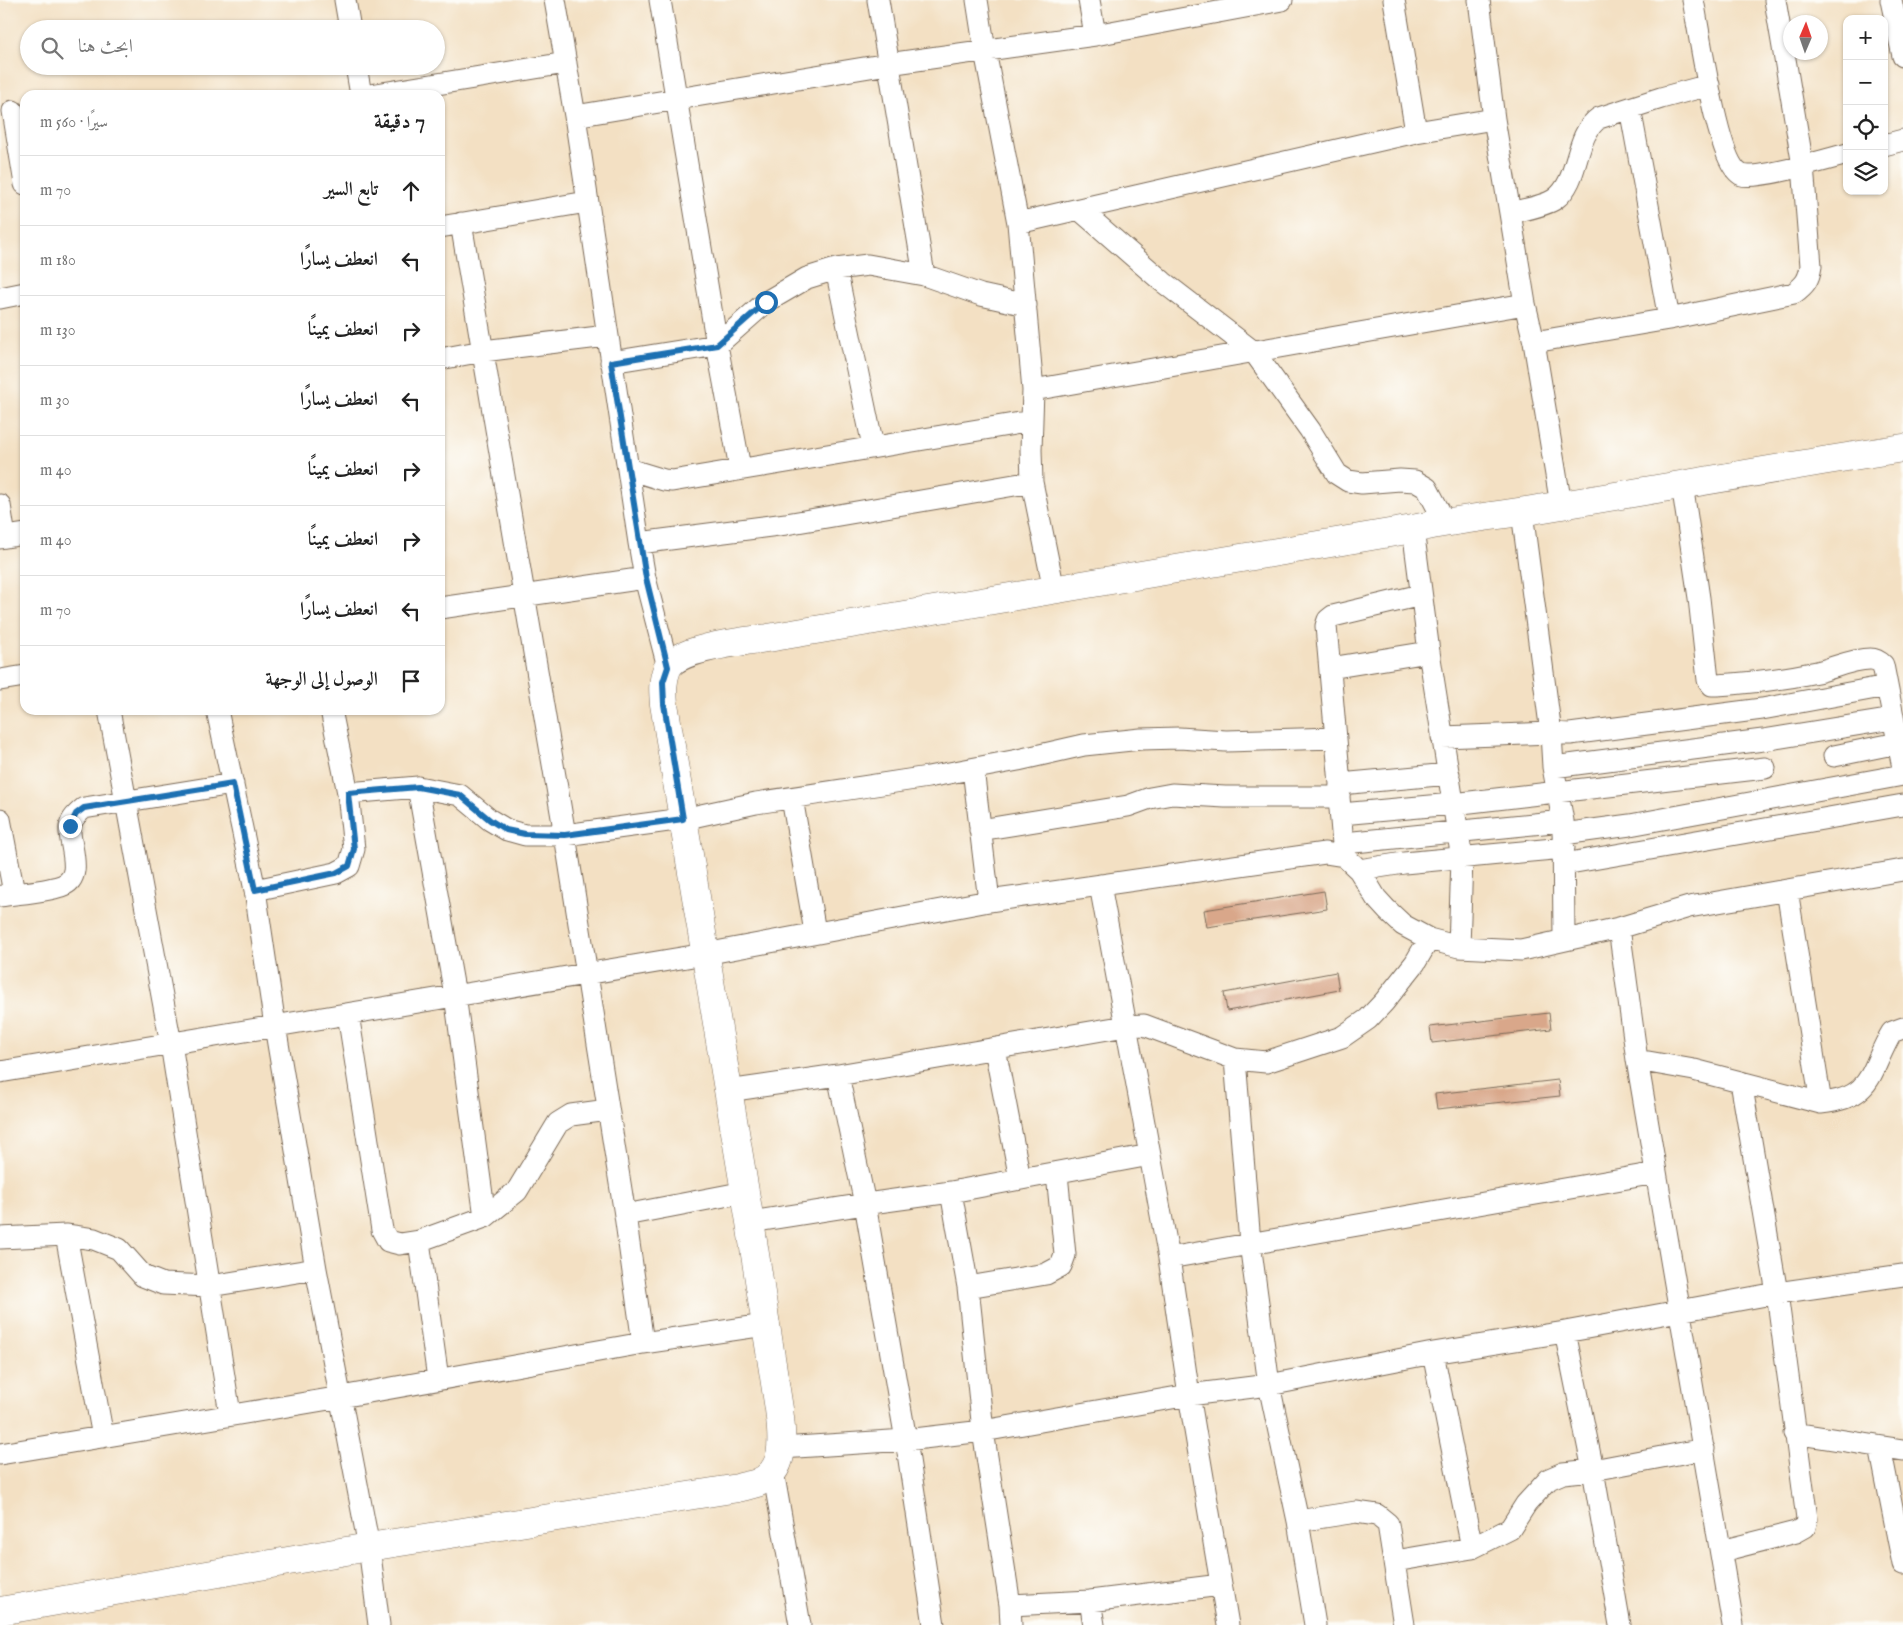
<!DOCTYPE html>
<html lang="ar">
<head>
<meta charset="utf-8">
<style>
  :root { --surface:#fff; --page:#f2f2f2; --text:#222; --muted:#767676; --line:#e0e0e0 }
  body { margin:0; font-family:"IM FELL English",Amiri,serif; background:var(--page); color:var(--text); direction:rtl }
  .controls { position:absolute; right:15px; top:15px; display:grid; overflow:hidden; border-radius:10px; box-shadow:0 1px 4px #0004 }
  .controls button { width:45px; height:45px; display:grid; place-items:center; padding:0; border:0; border-bottom:1px solid var(--line); background:var(--surface); color:var(--text); font:25px sans-serif }
  .compass { position:absolute; left:1783px; top:15px; width:45px; height:45px; border-radius:50%; background:var(--surface); box-shadow:0 1px 4px #0004; rotate:2deg }
  .stop { position:absolute; width:15px; height:15px; margin:-11px; border:4px solid #1f6fb2; border-radius:50%; background:#fff }
  .stop.end { background:#1f6fb2; border-color:#fff; box-shadow:0 1px 5px #0008 }
  .list { margin:0; padding:0; list-style:none }
  h2 { display:flex; justify-content:space-between; align-items:center; height:65px; margin:0; padding:0 20px; font-size:21px }
  h2 small { font-size:16px; font-weight:400; color:var(--muted) }
  .list li { display:grid; grid-template-columns:32px 1fr auto; gap:15px; align-items:center; box-sizing:border-box; height:70px; padding:0 20px; border-top:1px solid var(--line) }
  .list b { display:block; font-size:19px; white-space:nowrap }
  .list em { font-size:16px; font-style:normal; color:var(--muted) }
  .icon { flex:none; width:28px; height:28px; fill:none; stroke:currentColor; stroke-width:2; stroke-linecap:round; stroke-linejoin:round }
  .map { position:relative; flex:none; width:1903px; height:1625px; overflow:hidden; direction:ltr }
  .search { position:absolute; background:var(--surface); box-shadow:0 1px 4px #0004; left:20px; top:20px; width:425px; height:55px; display:flex; align-items:center; gap:12px; box-sizing:border-box; padding:0 18px; border-radius:28px; color:var(--muted); font-size:19px }
  .panel { position:absolute; background:var(--surface); box-shadow:0 1px 4px #0004; left:20px; top:90px; width:425px; height:625px; border-radius:15px; direction:rtl }
  .map>svg:first-child { display:block }
  .building { fill:#d9a78a }
  .lines { fill:none; stroke-linecap:round; stroke-linejoin:round }
  .minor-casing { stroke:#7b6a58; stroke-width:23 }
  .major-casing { stroke:#7b6a58; stroke-width:29 }
  .minor { stroke:#fff; stroke-width:21 }
  .major { stroke:#fff; stroke-width:28 }
  .route { stroke:#1f6fb2; stroke-width:6 }
</style>
</head>
<body>
<div class="map">
<svg width="1903" height="1625" viewBox="0 0 1903 1625">
  <rect width="100%" height="100%" fill="#fdfcf7"/>
  <filter id="ink" filterUnits="userSpaceOnUse"><feTurbulence type="fractalNoise" baseFrequency=".02" numOctaves="2"/><feDisplacementMap in="SourceGraphic" scale="10" xChannelSelector="R" yChannelSelector="G"/><feConvolveMatrix kernelMatrix="1 2 1 2 8 2 1 2 1" color-interpolation-filters="sRGB"/></filter>
  <filter id="wash" filterUnits="userSpaceOnUse"><feTurbulence type="fractalNoise" baseFrequency=".0096" numOctaves="4" result="noise"/><feDisplacementMap in="SourceGraphic" scale="20" xChannelSelector="R" yChannelSelector="G"/><feGaussianBlur stdDeviation="1.12" result="paint"/><feColorMatrix in="noise" values="0 0 0 0 0 0 0 0 0 0 0 0 0 0 0 0 0 1.4 0 .05"/><feComposite in="paint" operator="in"/></filter>
  <g filter="url(#wash)">
    <rect width="100%" height="100%" fill="#f3e0c3"/>
    <g id="blocks">
      <!-- building -->
      <path class="building" d="M 1324,891 L 1327,909 L 1207,927 L 1204,910 Z
        M 1336,972 L 1339,990 L 1227,1011 L 1224,993 Z
        M 1549,1013 L 1551,1029 L 1432,1043 L 1430,1027 Z
        M 1558,1080 L 1560,1096 L 1437,1109 L 1435,1094 Z"/>
    </g>
  </g>
  <g filter="url(#ink)">
    <use href="#blocks" fill-opacity="0" stroke="#7b6a58" stroke-width="1"/>
    <g class="lines">
      <defs>
        <path id="minor" d="M 345,0 L 350,29
          M 555,0 L 575,116 L 639,543 L 645,578 L 668,667
          M 660,0 L 717,345 L 740,468
          M 878,0 L 924,275
          M 977,0 L 985,51 L 1018,223 L 1033,390 L 1031,450 L 1032,482 L 1054,590
          M 1089,0 L 1095,35
          M 1394,0 L 1416,132
          M 1479,0 L 1494,119 L 1510,213 L 1525,304 L 1534,342 L 1561,505
          M 1693,0 C 1699,29 1717,165 1742,175 C 1756,180 1829,159 1847,154
          M 1891,0 L 1903,56
          M 356,66 L 361,95
          M 370,95 L 566,63
          M 1630,108 L 1669,319
          M 13,111 L 25,184
          M 575,116 L 888,64 L 1095,35 L 1282,0
          M 1884,145 L 1903,140
          M 1079,209 L 1163,282 L 1254,352 L 1310,430 L 1337,474 L 1348,481 L 1362,483 L 1400,480 L 1415,481 L 1427,488 L 1445,522
          M 1510,213 C 1522,210 1545,206 1555,199 C 1581,180 1573,136 1599,118 L 1661,98 L 1709,85
          M 461,223 L 565,835 L 625,1215 L 643,1343
          M 1018,223 L 1416,132 L 1494,119
          M 440,227 L 587,202
          M 836,269 L 873,446
          M 0,298 L 25,293
          M 1534,342 L 1669,319 L 1794,293 C 1805,285 1809,280 1811,266 L 1803,166 L 1775,0
          M 440,359 L 483,351 L 607,336
          M 611,362 L 717,345 L 766,302 L 807,278 L 836,269 L 868,265 L 924,275 L 981,295 L 1026,305
          M 1033,390 L 1525,304
          M 628,469 L 664,480 L 672,481 L 1032,421
          M 1682,484 L 1699,598 L 1708,680 L 1712,685 L 1717,685 C 1751,683 1784,679 1817,672 C 1834,668 1852,659 1870,659 C 1876,659 1879,661 1883,665 L 1903,768
          M 0,505 L 5,537
          M 1522,512 L 1551,733 L 1553,767 L 1563,821 L 1564,940
          M 1413,529 L 1429,652 L 1462,859 L 1459,947
          M 0,538 L 25,534
          M 639,543 L 786,524 L 1032,482
          M 440,608 L 645,578
          M 1330,668 L 1429,652
          M 0,680 L 25,676
          M 109,710 L 171,1044 L 230,1414
          M 217,710 L 255,890 L 275,1026 L 316,1269 L 369,1547 L 379,1625
          M 1442,737 L 1551,733 L 1570,734 L 1762,709 L 1887,686
          M 1834,756 L 1898,743
          M 1553,767 L 1763,740 L 1893,719
          M 973,769 L 989,901
          M 1340,784 L 1449,774
          M 418,787 L 455,995 L 485,1217
          M 348,793 L 418,787 L 460,795 L 490,820 L 507,830 L 525,835 L 565,835 L 683,819 L 756,803 L 928,777 L 1018,760 L 1084,745 L 1141,739 L 1179,738 L 1226,741 L 1336,738
          M 792,798 L 815,932
          M 1341,814 L 1453,804 L 1765,768
          M 0,819 L 14,893
          M 980,830 L 1128,806 L 1150,798 L 1172,794 L 1225,797 L 1339,797
          M 1563,834 L 1630,825 L 1903,775
          M 1344,843 L 1563,821
          M 1344,856 L 1339,797 L 1340,784 L 1326,626 L 1328,620 L 1333,616 L 1421,595
          M 1564,864 L 1903,805
          M 1359,870 L 1404,863 L 1564,848
          M 1100,885 L 1169,1258 L 1189,1395 L 1228,1625
          M 255,890 L 336,873 L 349,866 L 354,849 L 348,793 L 331,710
          M 1787,890 L 1821,1103
          M 0,896 C 19,893 43,892 61,886 C 86,878 68,843 70,827 C 71,819 78,813 84,808 L 233,784
          M 1619,928 L 1689,907 L 1903,870
          M 348,1014 L 382,1230 L 388,1241 L 400,1244 L 419,1241 L 485,1217 L 517,1191 L 558,1123 L 571,1115 L 608,1110
          M 995,1049 L 1020,1179
          M 1637,1060 L 1694,1070 L 1821,1103 C 1875,1098 1869,1070 1892,1032 L 1903,1028
          M 0,1072 L 705,954 L 989,901 L 1325,853 L 1344,856 L 1359,870 L 1376,898 L 1387,910 L 1403,925 L 1429,939 L 1459,947 L 1521,950 L 1619,928 L 1637,1060 L 1733,1625
          M 838,1075 L 865,1204 L 906,1440 L 934,1625
          M 728,1091 L 838,1075 L 1126,1026 L 1144,1025 L 1235,1059
          M 951,1192 L 968,1287 L 983,1431 L 1010,1605 L 1011,1625
          M 625,1215 L 745,1192
          M 750,1222 L 865,1204 L 951,1192 L 1150,1155
          M 66,1235 L 103,1437
          M 0,1238 L 66,1235 L 94,1239 L 119,1249 L 143,1276 L 163,1284 L 210,1286 L 316,1269
          M 419,1241 L 438,1379
          M 1169,1258 L 1656,1173
          M 968,1287 L 1046,1274 L 1061,1266 L 1065,1255 L 1057,1174
          M 1565,1332 L 1593,1470 L 1620,1625
          M 1433,1353 L 1472,1548
          M 1794,1433 L 1903,1450
          M 1880,1447 L 1903,1564
          M 781,1448 L 906,1440 L 983,1431 L 1189,1395 L 1269,1385 L 1433,1353 L 1565,1332 L 1777,1293 L 1903,1275
          M 0,1454 L 341,1397 L 643,1343 L 765,1325
          M 773,1471 L 800,1625
          M 1298,1521 L 1356,1512 L 1377,1515 L 1388,1524 L 1404,1625
          M 1721,1551 L 1796,1532 L 1805,1527 L 1807,1519 L 1777,1293 L 1741,1082
          M 1395,1561 L 1472,1548 L 1510,1529 L 1526,1504 L 1549,1479 L 1563,1473 L 1593,1470 L 1704,1449
          M 1090,1601 L 1094,1625
          M 1010,1605 L 1090,1601 L 1221,1585
          M 1315,1625 L 1298,1521 L 1269,1385 L 1250,1243 L 1235,1059 L 1266,1062 L 1342,1037 L 1368,1019 L 1384,1002 L 1415,963 L 1429,939"/>
        <path id="major" d="M 0,1611 L 369,1547 L 738,1488 C 744,1486 751,1485 757,1483 C 788,1471 782,1435 779,1409 L 750,1222 L 664,704 C 663,692 662,681 667,669 C 676,648 746,641 768,638 L 1413,529 C 1456,519 1500,516 1544,508 C 1663,488 1783,467 1903,448"/>
      </defs>
      <!-- minor casing -->
      <use href="#minor" class="minor-casing"/>
      <!-- major casing -->
      <use href="#major" class="major-casing"/>
      <!-- minor -->
      <use href="#minor" class="minor"/>
      <!-- major -->
      <use href="#major" class="major"/>
    </g>
  </g>
  <g class="lines" filter="url(#ink)">
    <!-- route -->
    <path class="route" d="M 70,826 L 76,814 L 84,808 L 233,784 L 255,890 L 336,873 L 349,866 L 354,849 L 348,793 L 418,787 L 460,795 L 490,820 L 506,830 L 525,834 L 565,835 L 683,819 L 664,704 L 663,682 L 668,667 L 646,578 L 611,362 L 717,345 L 766,302"/>
  </g>
</svg>
<div class="controls">
<button>+</button>
<button>−</button>
<button><svg class="icon" aria-label="locate" viewBox="0 0 24 24"><circle cx="12" cy="12" r="6"/><path d="M12 2v4M12 18v4M2 12h4M18 12h4"/></svg></button>
<button><svg class="icon" aria-label="layers" viewBox="0 0 24 24"><path d="M12 4l9 5-9 5-9-5zM3 14l9 5 9-5"/></svg></button>
</div>
<svg class="compass" viewBox="-18 -18 36 36"><path d="M0-13l5 13h-10z" fill="#e53935"/><path d="M0 13l5-13h-10z" fill="#767676"/></svg>
<div class="stop" style="left:766px;top:302px"></div>
<div class="stop end" style="left:70px;top:826px"></div>
<div class="search"><svg class="icon" aria-label="search" viewBox="0 0 24 24"><circle cx="10" cy="10" r="6"/><path d="M15 15l6 6"/></svg>ابحث هنا</div>
<section class="panel">
<h2>7 دقيقة<small>سيرًا · 560 m</small></h2>
<ul class="list">
<li><svg class="icon" aria-label="ahead" viewBox="0 0 24 24"><path d="M12 20V5M6 11l6-6 6 6"/></svg><div><b>تابع السير</b></div><em>70 m</em></li>
<li><svg class="icon" aria-label="left" viewBox="0 0 24 24"><path d="M17 20v-9H6M10 6l-5 5 5 5"/></svg><div><b>انعطف يسارًا</b></div><em>180 m</em></li>
<li><svg class="icon" aria-label="right" viewBox="0 0 24 24"><path d="M7 20v-9h11M14 6l5 5-5 5"/></svg><div><b>انعطف يمينًا</b></div><em>130 m</em></li>
<li><svg class="icon" aria-label="left" viewBox="0 0 24 24"><path d="M17 20v-9H6M10 6l-5 5 5 5"/></svg><div><b>انعطف يسارًا</b></div><em>30 m</em></li>
<li><svg class="icon" aria-label="right" viewBox="0 0 24 24"><path d="M7 20v-9h11M14 6l5 5-5 5"/></svg><div><b>انعطف يمينًا</b></div><em>40 m</em></li>
<li><svg class="icon" aria-label="right" viewBox="0 0 24 24"><path d="M7 20v-9h11M14 6l5 5-5 5"/></svg><div><b>انعطف يمينًا</b></div><em>40 m</em></li>
<li><svg class="icon" aria-label="left" viewBox="0 0 24 24"><path d="M17 20v-9H6M10 6l-5 5 5 5"/></svg><div><b>انعطف يسارًا</b></div><em>70 m</em></li>
<li><svg class="icon" aria-label="arrive" viewBox="0 0 24 24"><path d="M6 21V4h12l-3 4 3 4H6"/></svg><div><b>الوصول إلى الوجهة</b></div></li>
</ul>
</section>
</div>
</body>
</html>
